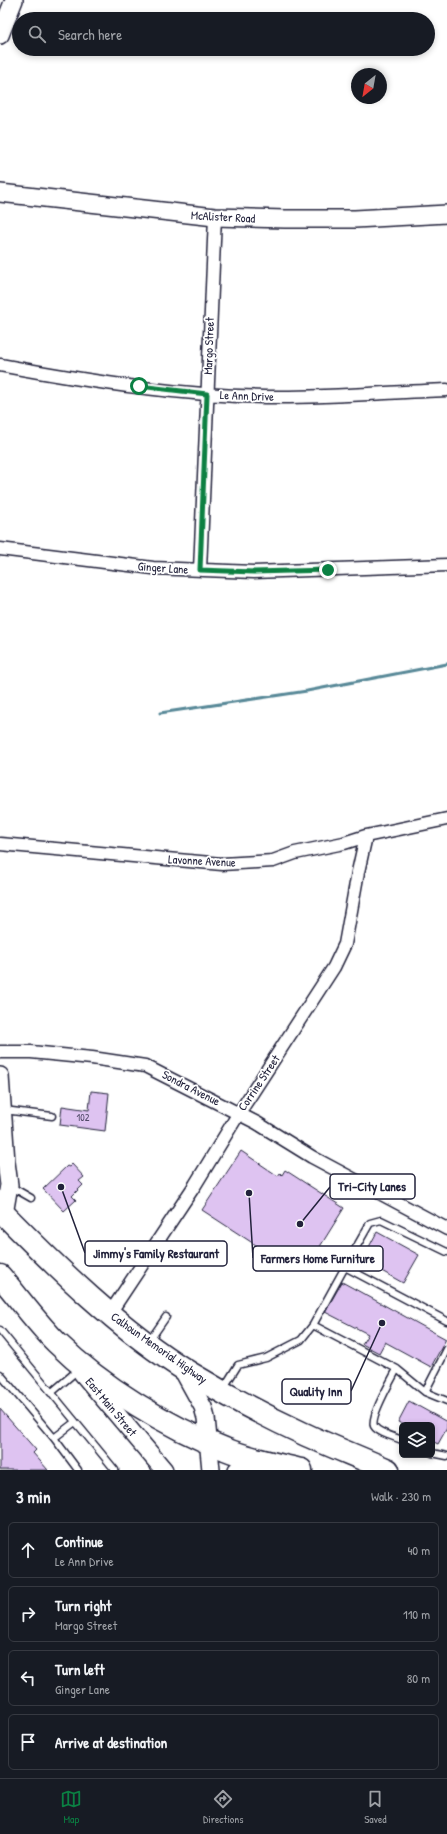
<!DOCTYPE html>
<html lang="en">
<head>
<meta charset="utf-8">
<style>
  :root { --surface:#171b24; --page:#20242c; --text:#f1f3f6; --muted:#9ea1a6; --line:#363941; --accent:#0b8043 }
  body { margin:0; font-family:"Patrick Hand",sans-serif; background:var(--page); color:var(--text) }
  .controls { position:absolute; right:12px; bottom:12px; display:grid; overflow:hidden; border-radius:6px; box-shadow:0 2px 6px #0003 }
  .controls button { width:36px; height:36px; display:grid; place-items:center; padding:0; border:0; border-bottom:1px solid var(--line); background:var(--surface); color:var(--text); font:20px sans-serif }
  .compass { position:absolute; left:351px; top:68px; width:36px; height:36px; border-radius:50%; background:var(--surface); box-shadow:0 2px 6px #0003; rotate:211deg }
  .stop { position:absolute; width:12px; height:12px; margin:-9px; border:3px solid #0b8043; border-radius:50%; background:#fff }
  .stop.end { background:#0b8043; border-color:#fff; box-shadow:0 1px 4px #0008 }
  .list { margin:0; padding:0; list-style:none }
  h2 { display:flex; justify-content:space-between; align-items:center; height:52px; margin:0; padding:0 16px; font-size:17px }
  h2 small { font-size:13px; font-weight:400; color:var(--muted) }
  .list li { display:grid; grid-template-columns:26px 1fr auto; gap:12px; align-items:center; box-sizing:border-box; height:56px; margin:0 8px 8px; padding:0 8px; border:1px solid var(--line); border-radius:6px }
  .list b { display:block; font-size:15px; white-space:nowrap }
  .list p { margin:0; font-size:13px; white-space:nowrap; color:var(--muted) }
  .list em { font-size:13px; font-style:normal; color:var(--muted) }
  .icon { flex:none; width:22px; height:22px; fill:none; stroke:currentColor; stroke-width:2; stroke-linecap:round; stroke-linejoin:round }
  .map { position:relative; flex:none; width:447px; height:1470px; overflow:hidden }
  .search { position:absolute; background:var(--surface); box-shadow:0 2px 6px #0003; left:12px; right:12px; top:12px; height:44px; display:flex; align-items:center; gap:10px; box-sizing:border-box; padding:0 14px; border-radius:22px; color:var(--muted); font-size:15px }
  .sheet { height:308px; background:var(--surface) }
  nav { display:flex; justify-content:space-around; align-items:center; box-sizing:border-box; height:56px; border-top:1px solid var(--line); background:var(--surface); font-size:11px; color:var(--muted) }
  nav a { display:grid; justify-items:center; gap:2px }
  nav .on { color:var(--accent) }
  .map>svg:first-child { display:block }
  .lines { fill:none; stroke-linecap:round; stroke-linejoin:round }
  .stream { stroke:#598998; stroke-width:3 }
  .building { fill:#dec3f1; stroke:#22223b }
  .lane-casing { stroke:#22223b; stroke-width:9 }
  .street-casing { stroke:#22223b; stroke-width:15 }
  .secondary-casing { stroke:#22223b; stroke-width:20 }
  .highway-casing { stroke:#22223b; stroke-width:25 }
  .lane { stroke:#fff; stroke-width:6 }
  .street { stroke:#fff; stroke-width:12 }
  .secondary { stroke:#fff; stroke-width:17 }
  .highway { stroke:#fff; stroke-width:22 }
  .route { stroke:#0b8043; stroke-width:5 }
  .labels { text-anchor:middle; stroke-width:3.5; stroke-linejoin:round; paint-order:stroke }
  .number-label { font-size:10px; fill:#514a68 }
  .street-label { font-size:12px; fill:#22223b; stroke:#fff }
  .leader { fill:none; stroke:#22223b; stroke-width:1.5 }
  .callout-dot { fill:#22223b; stroke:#fff; stroke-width:1.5 }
  .callout { fill:#fff; stroke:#22223b; stroke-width:1.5 }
  .callout-label { font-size:13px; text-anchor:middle; font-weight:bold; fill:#22223b }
</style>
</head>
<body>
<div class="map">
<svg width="447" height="1470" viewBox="0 0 447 1470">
  <rect width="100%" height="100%" fill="#fff"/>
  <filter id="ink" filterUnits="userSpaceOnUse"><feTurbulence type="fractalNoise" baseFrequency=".025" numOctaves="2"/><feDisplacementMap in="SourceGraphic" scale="8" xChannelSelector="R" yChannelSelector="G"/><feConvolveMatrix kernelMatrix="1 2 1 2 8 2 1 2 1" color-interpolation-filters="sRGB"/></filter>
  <g filter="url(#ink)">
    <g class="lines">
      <!-- stream -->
      <path class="stream" d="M 160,713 L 307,691 L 447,664"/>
    </g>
    <!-- building -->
    <path class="building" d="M 91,1091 L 109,1093 L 105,1131 L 60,1125 L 62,1106 L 89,1110 Z
      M 241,1151 L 278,1176 L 280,1173 L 282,1175 L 285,1170 L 344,1208 L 306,1269 L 272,1247 L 268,1253 L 202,1210 Z
      M 72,1164 L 84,1177 L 79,1181 L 83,1185 L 72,1196 L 76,1200 L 64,1211 L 43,1189 L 67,1166 L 69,1167 Z
      M 377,1232 L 419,1255 L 403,1283 L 362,1260 Z
      M 342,1282 L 446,1339 L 431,1367 L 385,1342 L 379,1353 L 362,1344 L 368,1334 L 325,1312 Z
      M 409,1401 L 447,1422 L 447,1428 L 438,1444 L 432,1441 L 432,1425 L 404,1425 L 398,1422 Z
      M 0,1409 L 36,1450 L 33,1453 L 48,1470 L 0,1470 Z"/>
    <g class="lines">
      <defs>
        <path id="lane" d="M 4,1110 L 52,1116
          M 10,1186 L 31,1198
          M 158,1239 L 178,1255
          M 345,1267 L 370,1223 L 381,1220 L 447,1252
          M 313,1325 L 345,1267 L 447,1321
          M 0,1330 L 115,1470
          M 150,1340 L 166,1317
          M 397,1369 L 425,1392 L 447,1401
          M 0,1374 L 54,1438
          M 223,1389 L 238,1365 L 266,1358 L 301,1340 L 313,1325 L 397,1369 C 392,1379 370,1416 374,1426 C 378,1433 395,1437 402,1440
          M 425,1392 L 447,1349
          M 51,1393 L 79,1369
          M 75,1422 L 54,1438 L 78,1470
          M 432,1453 L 447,1456"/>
        <path id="street" d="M 0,365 C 92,382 186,397 280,397 C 336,397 392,392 447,390
          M 0,549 L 153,568 L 254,572 L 447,565
          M 200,570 L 215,217
          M 0,844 L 222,864 L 273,861 L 295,853 L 344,843 L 366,836 L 447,819
          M 0,1052 L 31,1052 L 92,1058 L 145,1066 L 257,1123 L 312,1157 L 447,1229
          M 110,1313 L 195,1185 L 239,1113 L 334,967 L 345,944 L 358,872 L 366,836"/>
        <path id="secondary" d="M 0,35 L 14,0
          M 0,193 L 215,217 L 285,219 L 355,219 L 447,214
          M 0,1076 L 6,1162 L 9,1185 L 4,1214
          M 182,1369 L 203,1407 L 206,1418 L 211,1470
          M 82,1373 L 164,1470
          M 237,1470 L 265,1461"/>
        <path id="highway" d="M 0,1210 C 57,1268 120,1330 190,1373 C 226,1395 263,1415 302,1433 C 330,1446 359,1457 388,1470
          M 0,1276 C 19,1298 36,1322 57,1343 C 101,1386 167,1427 225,1449 C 249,1459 276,1464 301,1470"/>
      </defs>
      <!-- lane casing -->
      <use href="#lane" class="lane-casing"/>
      <!-- street casing -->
      <use href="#street" class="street-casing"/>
      <!-- secondary casing -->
      <use href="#secondary" class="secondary-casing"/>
      <!-- highway casing -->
      <use href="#highway" class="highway-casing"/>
      <!-- lane -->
      <use href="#lane" class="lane"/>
      <!-- street -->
      <use href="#street" class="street"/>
      <!-- secondary -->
      <use href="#secondary" class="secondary"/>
      <!-- highway -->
      <use href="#highway" class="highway"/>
    </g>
  </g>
  <g class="lines" filter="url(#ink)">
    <!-- route -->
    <path class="route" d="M 139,386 L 207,394 L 200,570 L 254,572 L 328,570"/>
  </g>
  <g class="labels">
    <!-- number labels -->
    <g class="number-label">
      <text x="83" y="1121">102</text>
    </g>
    <!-- street labels -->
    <g class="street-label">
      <text transform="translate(223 217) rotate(3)" y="4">McAlister Road</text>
      <text transform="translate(209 346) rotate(-88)" y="4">Margo Street</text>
      <text transform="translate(247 396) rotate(2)" y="4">Le Ann Drive</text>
      <text transform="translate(163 568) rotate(4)" y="4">Ginger Lane</text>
      <text transform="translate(202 861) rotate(3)" y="4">Lavonne Avenue</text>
      <text transform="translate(259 1083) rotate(-56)" y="4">Corrine Street</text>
      <text transform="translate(191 1088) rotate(27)" y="4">Sondra Avenue</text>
      <text transform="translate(159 1348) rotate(35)" y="4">Calhoun Memorial Highway</text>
      <text transform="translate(111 1407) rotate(50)" y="4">East Main Street</text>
    </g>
  </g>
  <!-- callouts -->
  <path class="leader" d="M300 1224L330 1187M61 1187L85 1253M249 1193L253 1258M382 1323L351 1391"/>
  <g class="callout-dot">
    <circle cx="300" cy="1224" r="4"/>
    <circle cx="61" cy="1187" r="4"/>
    <circle cx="249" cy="1193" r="4"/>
    <circle cx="382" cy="1323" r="4"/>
  </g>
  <g class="callout">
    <rect x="330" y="1174" width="85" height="25" rx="4"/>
    <rect x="85" y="1241" width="142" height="25" rx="4"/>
    <rect x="253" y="1246" width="130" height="25" rx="4"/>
    <rect x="282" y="1379" width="69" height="25" rx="4"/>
  </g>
  <g class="callout-label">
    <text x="372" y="1191">Tri-City Lanes</text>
    <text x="156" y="1258">Jimmy's Family Restaurant</text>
    <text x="318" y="1263">Farmers Home Furniture</text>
    <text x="316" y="1396">Quality Inn</text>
  </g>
</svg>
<div class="controls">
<button><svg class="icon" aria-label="layers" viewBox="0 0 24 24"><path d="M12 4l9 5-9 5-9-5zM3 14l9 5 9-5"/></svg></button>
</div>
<svg class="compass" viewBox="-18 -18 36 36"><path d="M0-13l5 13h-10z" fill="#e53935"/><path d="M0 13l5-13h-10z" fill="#9ea1a6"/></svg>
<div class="stop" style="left:139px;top:386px"></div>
<div class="stop end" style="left:328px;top:570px"></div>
<div class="search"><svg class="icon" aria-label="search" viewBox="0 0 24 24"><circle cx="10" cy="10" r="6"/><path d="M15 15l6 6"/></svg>Search here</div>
</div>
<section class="sheet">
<h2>3 min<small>Walk · 230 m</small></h2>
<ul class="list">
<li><svg class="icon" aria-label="ahead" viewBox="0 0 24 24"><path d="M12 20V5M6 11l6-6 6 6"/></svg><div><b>Continue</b><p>Le Ann Drive</p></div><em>40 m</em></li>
<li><svg class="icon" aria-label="right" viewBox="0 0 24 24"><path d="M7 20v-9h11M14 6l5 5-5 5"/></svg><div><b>Turn right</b><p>Margo Street</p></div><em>110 m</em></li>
<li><svg class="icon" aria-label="left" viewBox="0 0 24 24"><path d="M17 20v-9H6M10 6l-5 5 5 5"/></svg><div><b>Turn left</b><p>Ginger Lane</p></div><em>80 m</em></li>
<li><svg class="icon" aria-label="arrive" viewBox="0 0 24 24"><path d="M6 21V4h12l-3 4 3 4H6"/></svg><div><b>Arrive at destination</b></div></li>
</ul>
</section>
<nav>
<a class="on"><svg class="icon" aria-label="map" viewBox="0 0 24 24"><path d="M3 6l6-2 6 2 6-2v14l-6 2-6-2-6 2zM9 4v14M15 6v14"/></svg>Map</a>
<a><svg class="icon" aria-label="directions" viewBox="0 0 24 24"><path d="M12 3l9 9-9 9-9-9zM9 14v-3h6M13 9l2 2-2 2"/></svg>Directions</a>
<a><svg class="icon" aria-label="saved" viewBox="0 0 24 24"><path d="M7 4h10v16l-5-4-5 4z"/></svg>Saved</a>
</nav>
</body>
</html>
